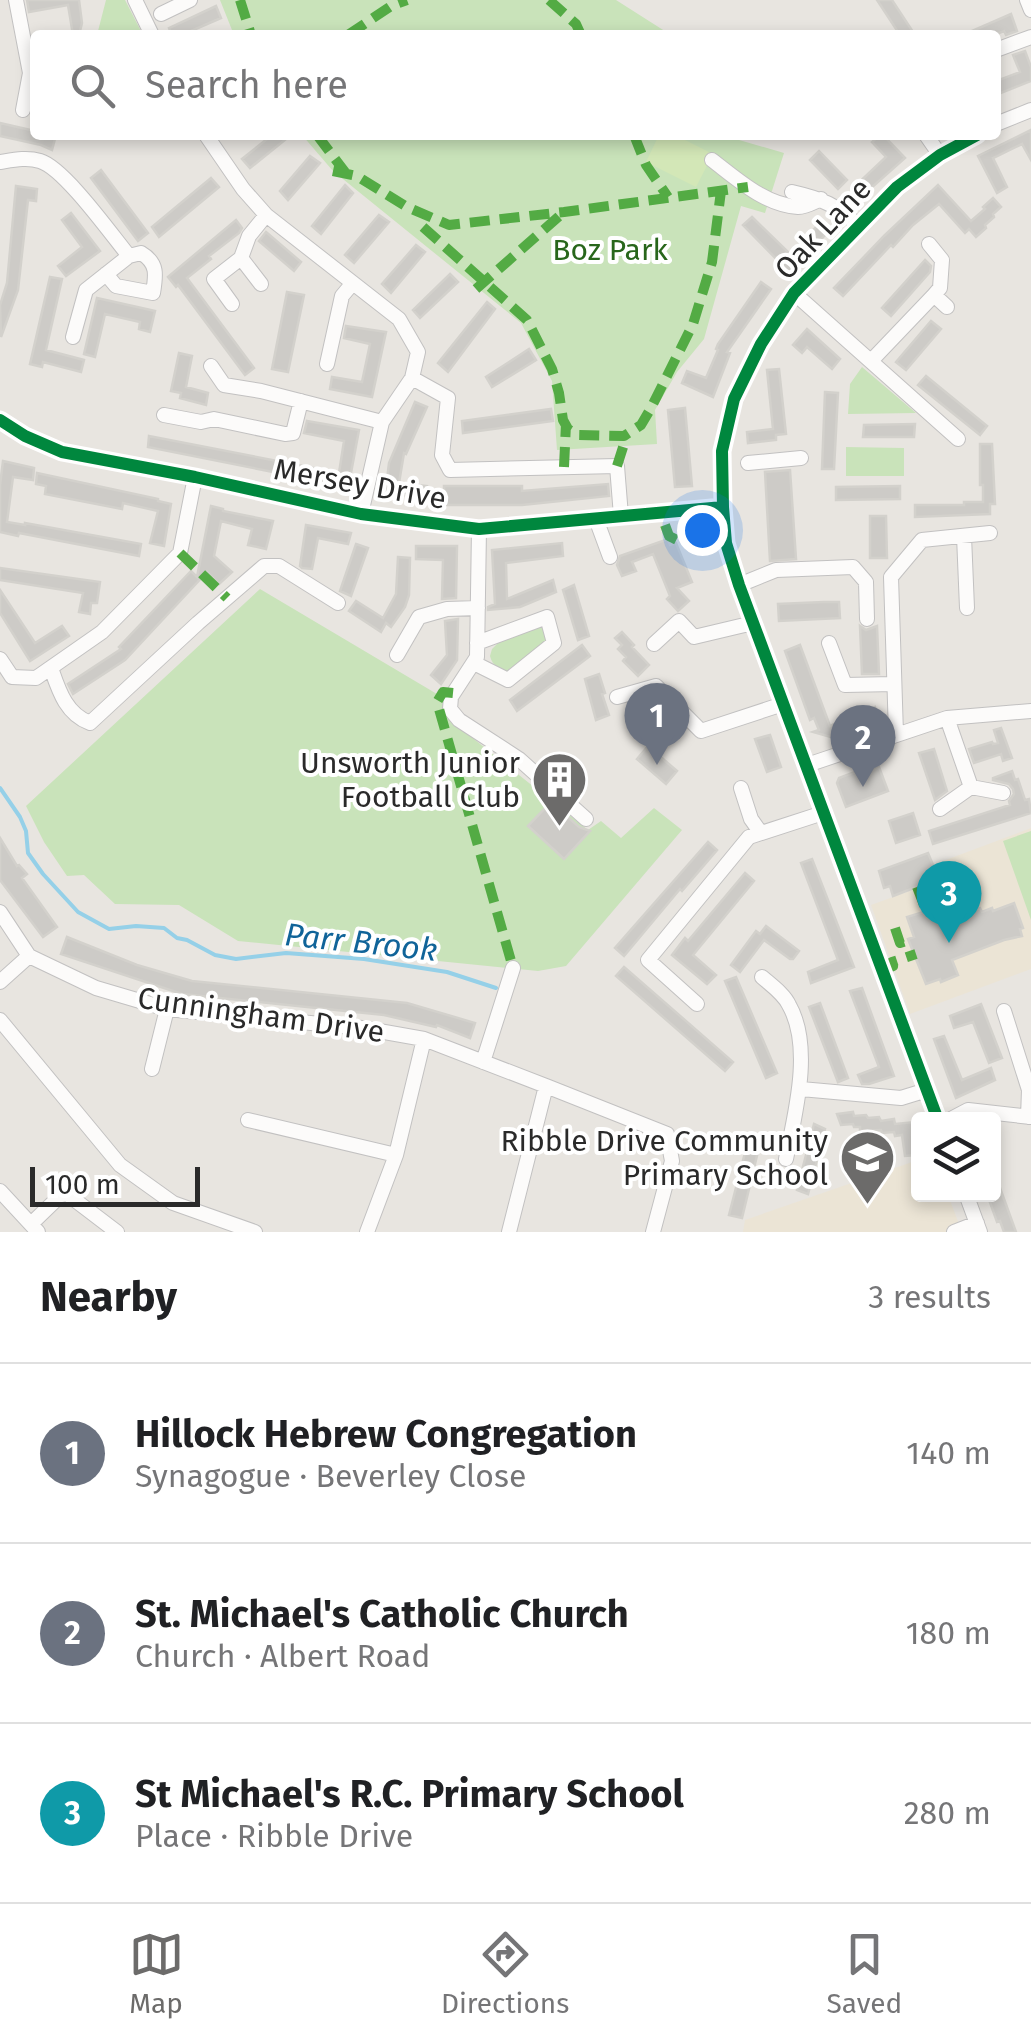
<!DOCTYPE html>
<html lang="en">
<head>
<meta charset="utf-8">
<style>
  :root { --surface:#fff; --page:#f2f2f2; --text:#202124; --muted:#757577; --line:#e0e0e0; --accent:#6c6b6a }
  body { margin:0; font-family:"Fira Sans",sans-serif; background:var(--page); color:var(--text) }
  .controls { position:absolute; right:30px; bottom:30px; display:grid; overflow:hidden; border-radius:10px; box-shadow:0 5px 15px #0003 }
  .controls button { width:90px; height:90px; display:grid; place-items:center; padding:0; border:0; border-bottom:2px solid var(--line); background:var(--surface); color:var(--text); font:50px sans-serif }
  .scale { position:absolute; left:30px; bottom:25px; width:170px; box-sizing:border-box; padding-left:10px; border:5px solid #2a2a2a; border-top:0; font-size:28px; line-height:35px; white-space:nowrap; color:#2a2a2a; -webkit-text-stroke:8px #fff; paint-order:stroke }
  .you { position:absolute; left:702px; top:530px; width:35px; height:35px; margin:-25px; border:8px solid #fff; border-radius:50%; background:#1a73e8; box-shadow:0 0 0 15px #1a73e833 }
  .badge { display:grid; place-items:center; width:65px; height:65px; border-radius:50%; background:var(--accent); color:#fff; font-size:32px; font-weight:700 }
  .pin { position:absolute; translate:-50% -82px; filter:drop-shadow(0 2px 5px #0008) }
  .pin::after { content:''; position:absolute; top:52px; width:35px; height:30px; background:inherit; clip-path:polygon(0 0,100% 0,50% 100%) }
  .list { margin:0; padding:0; list-style:none }
  h2 { display:flex; justify-content:space-between; align-items:center; height:130px; margin:0; padding:0 40px; font-size:42px }
  h2 small { font-size:32px; font-weight:400; color:var(--muted) }
  .list li { display:grid; grid-template-columns:65px 1fr auto; gap:30px; align-items:center; box-sizing:border-box; height:180px; padding:0 40px; border-top:2px solid var(--line) }
  .list b { display:block; font-size:38px; white-space:nowrap }
  .list p { margin:0; font-size:32px; white-space:nowrap; color:var(--muted) }
  .list em { font-size:32px; font-style:normal; color:var(--muted) }
  .icon { flex:none; width:55px; height:55px; fill:none; stroke:currentColor; stroke-width:2; stroke-linecap:round; stroke-linejoin:round }
  .map { position:relative; flex:none; width:1031px; height:1232px; overflow:hidden }
  .search { position:absolute; background:var(--surface); box-shadow:0 5px 15px #0003; left:30px; right:30px; top:30px; height:110px; display:flex; align-items:center; gap:25px; box-sizing:border-box; padding:0 35px; border-radius:10px; color:var(--muted); font-size:38px }
  .sheet { height:670px; background:var(--surface) }
  nav { display:flex; justify-content:space-around; align-items:center; box-sizing:border-box; height:140px; border-top:2px solid var(--line); background:var(--surface); font-size:28px; color:var(--muted) }
  nav a { display:grid; justify-items:center; gap:5px }
  nav .on { color:var(--accent) }
  .map>svg:first-child { display:block }
  .education { fill:#ebe4d5 }
  .green { fill:#c9e3ba }
  .pitch { fill:#d3e7b7 }
  .lines { fill:none; stroke-linecap:round; stroke-linejoin:round }
  .stream { stroke:#95d0e8; stroke-width:4 }
  .building { fill:#cdcbc7; stroke:#d3d1cc; stroke-width:2.5 }
  .minor-casing { stroke:#c2c1c1; stroke-width:16 }
  .minor { stroke:#fcfbfa; stroke-width:14 }
  .quiet { stroke:#53ab44; stroke-width:10; stroke-dasharray:20 10; stroke-linecap:butt }
  .cycleway-casing { stroke:#fff; stroke-width:19 }
  .cycleway { stroke:#00873e; stroke-width:12 }
  .labels { text-anchor:middle; stroke-width:8; stroke-linejoin:round; paint-order:stroke }
  .street-label { font-size:30px; fill:#2a2a2a; stroke:#fff }
  .park-label { font-size:30px; fill:#28661b; stroke:#fff }
  .poi-label { font-size:30px; fill:#2a2a2a; stroke:#fff; text-anchor:end }
  .water-label { font-size:32px; font-style:italic; fill:#106499; stroke:#fff }
</style>
</head>
<body>
<div class="map">
<svg width="1031" height="1232" viewBox="0 0 1031 1232">
  <rect width="100%" height="100%" fill="#e8e5e0"/>
  <!-- education -->
  <path class="education" d="M 1031,828 L 1031,969 L 910,1014 L 871,905 L 940,880 L 935,864 Z
    M 918,1160 L 918,1194 L 948,1195 L 962,1232 L 743,1232 L 745,1220 Z"/>
  <!-- green -->
  <path class="green" d="M 106,0 L 125,0 L 143,35 L 97,35 Z
    M 220,0 L 616,0 L 671,35 L 234,35 Z
    M 302,135 L 722,135 L 784,153 L 765,213 L 741,206 L 704,339 L 677,372 L 655,410 L 657,444 L 557,450 L 552,381 L 521,323 L 333,171 Z
    M 862,367 L 916,413 L 848,414 L 850,384 Z
    M 846,447 L 904,448 L 904,476 L 846,476 Z
    M 260,589 L 442,697 L 445,716 L 588,830 L 601,821 L 621,838 L 654,808 L 682,830 L 566,966 L 538,971 L 238,941 L 179,905 L 115,904 L 84,875 L 67,876 L 44,842 L 26,806 Z
    M 542,625 L 545,627 L 549,642 L 514,673 C 502,671 493,668 490,656 L 492,649 L 499,642 Z
    M 1031,831 L 1031,920 L 1003,841 Z"/>
  <!-- pitch -->
  <path class="pitch" d="M 659,135 L 675,135 L 713,154 L 696,187 L 646,162 Z"/>
  <g class="lines">
    <!-- stream -->
    <path class="stream" d="M 0,788 L 20,817 L 26,831 L 28,853 L 43,874 L 78,912 L 109,929 L 136,926 L 164,928 L 177,938 L 187,940 L 215,955 L 236,959 L 286,953 L 364,959 L 447,972 L 496,988"/>
  </g>
  <!-- building -->
  <path class="building" d="M 27,0 L 79,0 L 82,23 L 79,35 L 73,35 L 68,5 L 29,12 Z
    M 877,0 L 892,0 L 915,35 L 900,35 Z
    M 216,6 L 221,18 L 182,35 L 172,35 L 169,28 Z
    M 1011,14 L 1017,31 L 1006,35 L 1004,31 L 994,35 L 963,35 Z
    M 1025,51 L 1031,67 L 1031,81 L 996,95 L 996,81 L 1020,72 L 1013,55 Z
    M 0,123 L 35,131 L 35,135 L 56,135 L 52,150 L 41,145 L 0,136 Z
    M 1031,130 L 1031,160 L 1022,144 L 993,158 L 1007,187 L 997,193 L 978,156 Z
    M 272,135 L 291,135 L 250,168 L 242,159 Z
    M 880,135 L 883,135 L 905,158 L 861,197 L 853,188 L 886,157 L 872,142 Z
    M 819,151 L 847,180 L 838,189 L 810,160 Z
    M 310,156 L 320,163 L 288,200 L 280,191 Z
    M 101,170 L 148,233 L 138,241 L 91,178 Z
    M 211,178 L 219,187 L 159,237 L 152,227 Z
    M 345,185 L 353,193 L 321,234 L 312,226 Z
    M 938,185 L 971,221 L 985,209 L 983,207 L 993,198 L 1001,207 L 993,214 L 994,217 L 985,225 L 986,228 L 976,237 L 969,229 L 965,233 L 939,204 L 913,225 L 893,247 L 891,245 L 843,296 L 834,288 L 884,236 Z
    M 16,186 L 37,189 L 36,201 L 28,200 L 18,290 L 1,337 L 0,305 L 7,283 Z
    M 71,213 L 100,251 L 66,276 L 58,266 L 82,247 L 62,220 Z
    M 379,215 L 389,222 L 354,263 L 345,255 Z
    M 752,217 L 790,254 L 821,222 L 830,230 L 789,272 L 743,225 Z
    M 236,220 L 242,228 L 239,233 L 209,256 L 211,259 L 187,278 L 254,368 L 245,375 L 178,285 L 176,287 L 168,277 Z
    M 266,232 L 301,262 L 294,271 L 259,241 Z
    M 416,245 L 425,252 L 391,293 L 382,284 Z
    M 925,260 L 931,266 L 930,272 L 891,316 L 882,308 Z
    M 450,274 L 458,282 L 420,318 L 413,310 Z
    M 50,277 L 62,279 L 46,350 L 84,360 L 81,372 L 43,362 L 42,367 L 30,364 Z
    M 761,282 L 771,289 L 727,352 L 730,353 L 713,397 L 682,383 L 687,371 L 706,378 L 718,350 L 716,349 L 718,344 Z
    M 287,292 L 304,295 L 288,372 L 272,369 Z
    M 97,298 L 155,311 L 150,332 L 139,329 L 140,322 L 105,314 L 95,357 L 84,354 Z
    M 487,302 L 495,309 L 448,372 L 438,363 Z
    M 931,321 L 941,329 L 906,370 L 896,362 Z
    M 346,326 L 386,332 L 372,397 L 330,389 L 332,377 L 362,382 L 370,344 L 344,338 Z
    M 807,329 L 840,359 L 832,369 L 807,347 L 802,353 L 793,345 Z
    M 529,349 L 536,360 L 492,387 L 486,377 Z
    M 179,353 L 192,356 L 186,387 L 208,393 L 206,405 L 180,398 L 181,393 L 171,391 Z
    M 779,369 L 786,434 L 776,435 L 776,440 L 748,443 L 747,432 L 773,429 L 767,370 Z
    M 926,376 L 987,426 L 980,435 L 918,385 Z
    M 825,392 L 838,393 L 834,469 L 822,469 Z
    M 415,402 L 427,407 L 406,454 L 404,453 L 399,483 L 427,486 L 426,499 L 398,494 L 398,496 L 385,495 L 389,463 Z
    M 685,408 L 692,486 L 675,487 L 668,410 Z
    M 551,409 L 553,421 L 463,433 L 462,421 Z
    M 307,421 L 359,430 L 348,489 L 293,476 L 148,447 L 149,436 L 339,473 L 344,441 L 304,433 Z
    M 915,424 L 914,437 L 863,437 L 864,425 Z
    M 980,444 L 992,444 L 995,504 L 990,504 L 990,514 L 915,517 L 915,505 L 964,505 L 964,502 L 983,502 L 983,485 L 980,485 Z
    M 3,461 L 34,468 L 33,480 L 13,477 L 7,522 L 25,525 L 25,523 L 141,544 L 139,556 L 19,533 L 18,536 L 0,532 L 0,485 Z
    M 790,470 L 796,559 L 770,561 L 765,472 Z
    M 37,473 L 158,499 L 158,501 L 171,504 L 164,546 L 150,543 L 158,511 L 123,503 L 122,509 L 45,494 L 46,486 L 36,484 Z
    M 608,484 L 609,496 L 522,505 L 444,505 L 444,486 L 522,486 L 522,491 Z
    M 900,486 L 900,499 L 836,500 L 836,487 Z
    M 211,506 L 223,509 L 223,511 L 273,521 L 266,549 L 248,545 L 252,529 L 221,521 L 214,556 L 232,572 L 219,584 L 207,572 L 125,660 L 73,694 L 68,684 L 121,649 L 119,647 L 191,571 L 197,577 Z
    M 870,516 L 886,516 L 887,558 L 870,558 Z
    M 306,525 L 351,533 L 348,544 L 318,538 L 312,569 L 302,568 L 300,566 Z
    M 668,539 L 670,545 L 676,543 L 692,582 L 677,588 L 689,601 L 678,611 L 667,599 L 670,596 L 653,554 L 632,562 L 636,571 L 622,576 L 617,565 L 620,556 Z
    M 562,543 L 563,556 L 506,563 L 507,599 L 553,580 L 556,592 L 520,607 L 488,610 L 488,607 L 495,604 L 492,550 Z
    M 356,544 L 368,548 L 351,596 L 340,591 Z
    M 416,546 L 457,546 L 456,598 L 442,599 L 443,560 L 416,559 Z
    M 398,557 L 410,558 L 409,595 L 405,607 L 391,627 L 386,623 L 381,632 L 349,611 L 356,601 L 383,618 L 396,594 Z
    M 0,568 L 100,582 L 97,603 L 91,603 L 90,614 L 79,612 L 83,593 L 0,580 Z
    M 574,585 L 589,636 L 578,640 L 563,590 Z
    M 0,590 L 35,643 L 62,626 L 69,636 L 30,661 L 0,613 Z
    M 824,602 L 839,602 L 840,618 L 779,621 L 778,604 Z
    M 458,619 L 457,660 L 441,684 L 431,675 L 447,655 L 445,621 Z
    M 860,626 L 866,630 L 877,626 L 879,674 L 862,674 Z
    M 622,632 L 634,645 L 632,647 L 649,665 L 638,676 L 623,661 L 626,657 L 618,649 L 622,645 L 615,638 Z
    M 582,645 L 590,656 L 517,711 L 510,700 Z
    M 800,645 L 830,726 L 875,707 L 881,722 L 845,736 L 843,730 L 833,734 L 834,738 L 813,732 L 819,730 L 814,718 L 810,720 L 785,651 Z
    M 599,674 L 605,693 L 602,694 L 609,715 L 596,720 L 585,679 Z
    M 1001,728 L 1012,758 L 1003,761 L 1001,754 L 974,763 L 969,749 L 992,742 L 993,744 L 998,743 L 994,730 Z
    M 770,735 L 781,767 L 767,772 L 755,739 Z
    M 648,746 L 677,771 L 666,784 L 637,759 Z
    M 934,749 L 947,791 L 935,800 L 919,753 Z
    M 879,767 L 888,791 L 846,807 L 837,783 L 839,778 L 863,769 L 867,772 Z
    M 1012,771 L 1015,780 L 1018,779 L 1025,800 L 1029,799 L 1031,813 L 933,844 L 929,831 L 1010,805 L 1009,801 L 1014,794 L 1013,789 L 1009,784 L 993,780 L 993,778 Z
    M 551,802 L 579,827 L 590,831 L 564,859 L 528,826 Z
    M 913,813 L 920,835 L 896,843 L 889,821 Z
    M 0,838 L 17,866 L 19,865 L 27,874 L 22,878 L 57,927 L 43,937 L 0,880 Z
    M 708,842 L 717,850 L 682,891 L 680,889 L 624,956 L 615,948 Z
    M 928,853 L 936,872 L 929,874 L 932,881 L 893,896 L 890,886 L 884,888 L 879,871 Z
    M 812,859 L 854,967 L 811,983 L 808,972 L 838,960 L 801,863 Z
    M 745,873 L 754,881 L 693,955 L 716,975 L 707,984 L 672,955 L 685,938 L 688,941 Z
    M 1014,903 L 1023,928 L 1020,929 L 1022,936 L 1004,940 L 952,960 L 958,975 L 941,982 L 940,979 L 926,984 L 908,939 L 914,937 L 907,917 L 946,905 L 952,919 L 980,908 L 982,912 L 992,908 L 993,911 Z
    M 766,926 L 799,951 L 793,959 L 790,959 L 764,940 L 740,972 L 731,965 L 756,931 L 760,934 Z
    M 67,937 L 137,965 L 192,981 L 407,1003 L 475,1023 L 470,1038 L 437,1025 L 436,1027 L 384,1015 L 182,994 L 61,954 Z
    M 624,967 L 733,1062 L 725,1071 L 616,976 Z
    M 736,977 L 777,1073 L 766,1078 L 725,981 Z
    M 862,988 L 894,1076 L 869,1084 L 862,1084 L 858,1075 L 879,1067 L 850,991 Z
    M 820,1003 L 848,1078 L 838,1082 L 809,1007 Z
    M 981,1004 L 1002,1058 L 989,1063 L 973,1022 L 954,1028 L 950,1016 Z
    M 944,1036 L 962,1080 L 991,1068 L 995,1080 L 956,1098 L 934,1039 Z
    M 853,1112 L 854,1116 L 866,1115 L 868,1118 L 879,1117 L 881,1121 L 894,1119 L 895,1124 L 915,1122 L 917,1155 L 905,1156 L 902,1135 L 895,1136 L 894,1132 L 882,1133 L 881,1130 L 860,1131 L 860,1127 L 854,1127 L 853,1124 L 841,1125 L 837,1114 Z
    M 814,1124 L 825,1129 L 808,1194 L 797,1190 Z
    M 749,1137 L 761,1139 L 742,1218 L 729,1215 Z
    M 994,1174 L 995,1174 L 1016,1232 L 1004,1232 L 1000,1221 L 997,1222 L 987,1194 L 994,1194 Z"/>
  <g class="lines">
    <defs>
      <path id="minor" d="M 16,0 L 30,73 L 23,110
        M 135,0 L 152,35
        M 1027,0 L 1031,10
        M 161,14 L 190,0
        M 996,50 L 1031,37
        M 996,124 L 1031,110
        M 206,135 L 243,189 L 266,215 L 399,319 L 418,352 L 412,378 L 382,422 L 361,514
        M 926,135 L 940,155
        M 712,160 C 737,179 765,205 798,207 C 806,207 814,202 821,199
        M 0,162 C 13,160 27,157 40,161 C 64,168 111,234 129,256 L 86,290 L 73,337
        M 792,192 C 823,199 836,205 859,226
        M 929,244 L 942,260 L 940,288 L 934,295
        M 241,258 L 261,284
        M 106,274 L 116,286 L 153,293 C 156,275 158,263 141,253 L 129,256
        M 794,293 L 958,439
        M 232,304 L 214,279 L 241,258 L 249,236 L 266,215
        M 871,361 L 934,295 L 947,307
        M 327,364 L 342,296 L 352,284
        M 211,366 L 224,385 L 261,391 L 382,422
        M 412,378 L 448,398 L 442,455 L 450,470 L 617,466 L 621,516
        M 164,415 L 201,422 L 214,419 L 285,434 L 293,433 L 301,401
        M 0,420 L 25,436 L 62,452 L 195,477 L 361,514 L 479,529 L 723,507
        M 748,463 L 801,458
        M 596,519 L 610,557
        M 479,529 L 477,657 L 451,697 L 450,709 L 459,720 L 519,759 L 586,819
        M 964,536 L 967,608
        M 739,585 L 776,570 L 853,567 L 866,582 L 867,619
        M 829,643 L 845,685 L 894,684
        M 654,644 L 679,621 L 694,637 L 753,623
        M 397,655 L 419,617 L 447,609 L 478,608
        M 0,659 L 12,677 L 36,678 L 102,632 L 180,553 L 195,477
        M 474,663 L 508,680 L 554,643 L 547,617 L 477,643
        M 51,668 C 59,691 66,714 90,723 L 198,623 L 264,566 L 279,566 L 338,603
        M 617,697 L 656,686 L 701,731 L 783,704
        M 947,718 L 971,787
        M 896,734 L 891,577 L 922,540 L 990,533
        M 807,765 L 947,718 L 1031,711
        M 741,788 L 751,819 L 761,833
        M 940,809 L 971,787 L 1003,793
        M 0,912 L 29,956 L 96,988 L 167,1009 L 362,1028 L 424,1039 L 546,1086
        M 762,977 C 771,985 784,994 789,1005 C 813,1047 795,1114 786,1159
        M 0,982 L 29,956
        M 697,1004 L 648,960 L 749,837 L 823,813
        M 1004,1011 L 1029,1090 L 1028,1117
        M 0,1020 L 120,1165 L 173,1203 L 255,1232
        M 483,1062 L 513,968
        M 152,1069 L 167,1009
        M 801,1089 L 901,1098 L 927,1090
        M 248,1120 L 396,1155
        M 938,1120 L 739,585 L 726,543 L 723,507 L 722,451 L 734,399 L 761,344 L 794,293 L 897,187 L 940,155 L 977,135
        M 949,1120 L 968,1110 L 1031,1117
        M 0,1191 L 38,1232
        M 966,1194 L 980,1232
        M 31,1224 L 61,1195 L 67,1194 L 117,1232
        M 367,1232 L 396,1155 L 424,1039
        M 509,1232 L 546,1086 L 667,1134 L 672,1161 L 653,1232
        M 954,1232 L 977,1223"/>
    </defs>
    <!-- minor casing -->
    <use href="#minor" class="minor-casing"/>
    <!-- minor -->
    <use href="#minor" class="minor"/>
    <!-- quiet -->
    <path class="quiet" d="M 240,0 L 251,35
      M 549,0 L 576,24 L 581,35
      M 348,35 L 391,6 L 407,0
      M 317,135 L 345,172
      M 634,135 L 646,165 L 668,197
      M 333,171 L 357,176 L 407,207 L 449,225 L 564,212 L 748,187
      M 423,227 L 527,320 L 552,369 L 559,393 L 563,420 L 568,429 L 578,435 L 624,436 L 641,425 L 651,408 L 693,324 L 712,262 L 721,191
      M 476,289 L 564,212
      M 617,466 L 624,444 L 624,436
      M 564,467 L 566,424
      M 665,525 L 669,536 L 683,543
      M 180,553 L 227,598
      M 453,693 L 443,692 L 437,702 L 513,968
      M 917,887 L 926,910
      M 895,928 L 900,943 L 909,940
      M 883,970 L 893,966 L 892,962 L 916,954"/>
    <defs>
      <path id="cycleway" d="M 0,420 L 25,436 L 62,452 L 195,477 L 361,514 L 479,529 L 723,507
        M 938,1120 L 739,585 L 726,543 L 723,507 L 722,451 L 734,399 L 761,344 L 794,293 L 897,187 L 940,155 L 977,135"/>
    </defs>
    <!-- cycleway casing -->
    <use href="#cycleway" class="cycleway-casing"/>
    <!-- cycleway -->
    <use href="#cycleway" class="cycleway"/>
  </g>
  <!-- icons -->
  <defs>
    <symbol id="building-pin" viewBox="-11 -11 22 30"><path d="M0 17L-7.5 6A9.5 9.5 0 1 1 7.5 6Z" fill="#6c6b6a" stroke="#fff"/><path d="M-4-6H4V6H1V3H-1V6H-4ZM-2.5-4.3h1.7v1.8h-1.7ZM.8-4.3h1.7v1.8H.8ZM-2.5-1h1.7V.8h-1.7ZM.8-1h1.7V.8H.8Z" fill="#fff"/></symbol>
    <symbol id="school-pin" viewBox="-11 -11 22 30"><path d="M0 17L-7.5 6A9.5 9.5 0 1 1 7.5 6Z" fill="#6c6b6a" stroke="#fff"/><path d="M0-5L7-2L0 1L-7-2ZM-4 1L0 2.5L4 1V4Q0 6-4 4Z" fill="#fff"/></symbol>
  </defs>
  <g fill-rule="evenodd">
    <use href="#building-pin" x="528" y="748" width="63" height="86"/>
    <use href="#school-pin" x="836" y="1126" width="63" height="86"/>
  </g>
  <g class="labels">
    <!-- street labels -->
    <g class="street-label">
      <text transform="translate(823 229) rotate(-47)" y="10">Oak Lane</text>
      <text transform="translate(360 484) rotate(10)" y="10">Mersey Drive</text>
      <text transform="translate(261 1015) rotate(8)" y="10">Cunningham Drive</text>
    </g>
    <!-- park labels -->
    <g class="park-label">
      <text x="610" y="260">Boz Park</text>
    </g>
    <!-- poi labels -->
    <g class="poi-label">
      <text x="520" y="773">Unsworth Junior<tspan x="520" dy="34">Football Club</tspan></text>
      <text x="828" y="1151">Ribble Drive Community<tspan x="828" dy="34">Primary School</tspan></text>
    </g>
    <!-- water labels -->
    <g class="water-label">
      <text transform="translate(361 942) rotate(6)" y="11">Parr Brook</text>
    </g>
  </g>
</svg>
<div class="controls">
<button><svg class="icon" aria-label="layers" viewBox="0 0 24 24"><path d="M12 4l9 5-9 5-9-5zM3 14l9 5 9-5"/></svg></button>
</div>
<div class="scale">100 m</div>
<div class="you"></div>
<div class="pin badge" style="left:657px;top:765px;background:#6b7280">1</div>
<div class="pin badge" style="left:863px;top:787px;background:#6b7280">2</div>
<div class="pin badge" style="left:949px;top:943px;background:#0f9aa8">3</div>
<div class="search"><svg class="icon" aria-label="search" viewBox="0 0 24 24"><circle cx="10" cy="10" r="6"/><path d="M15 15l6 6"/></svg>Search here</div>
</div>
<section class="sheet">
<h2>Nearby<small>3 results</small></h2>
<ul class="list">
<li><span class="badge" style="background:#6b7280">1</span><div><b>Hillock Hebrew Congregation</b><p>Synagogue · Beverley Close</p></div><em>140 m</em></li>
<li><span class="badge" style="background:#6b7280">2</span><div><b>St. Michael's Catholic Church</b><p>Church · Albert Road</p></div><em>180 m</em></li>
<li><span class="badge" style="background:#0f9aa8">3</span><div><b>St Michael's R.C. Primary School</b><p>Place · Ribble Drive</p></div><em>280 m</em></li>
</ul>
</section>
<nav>
<a class="on"><svg class="icon" aria-label="map" viewBox="0 0 24 24"><path d="M3 6l6-2 6 2 6-2v14l-6 2-6-2-6 2zM9 4v14M15 6v14"/></svg>Map</a>
<a><svg class="icon" aria-label="directions" viewBox="0 0 24 24"><path d="M12 3l9 9-9 9-9-9zM9 14v-3h6M13 9l2 2-2 2"/></svg>Directions</a>
<a><svg class="icon" aria-label="saved" viewBox="0 0 24 24"><path d="M7 4h10v16l-5-4-5 4z"/></svg>Saved</a>
</nav>
</body>
</html>
